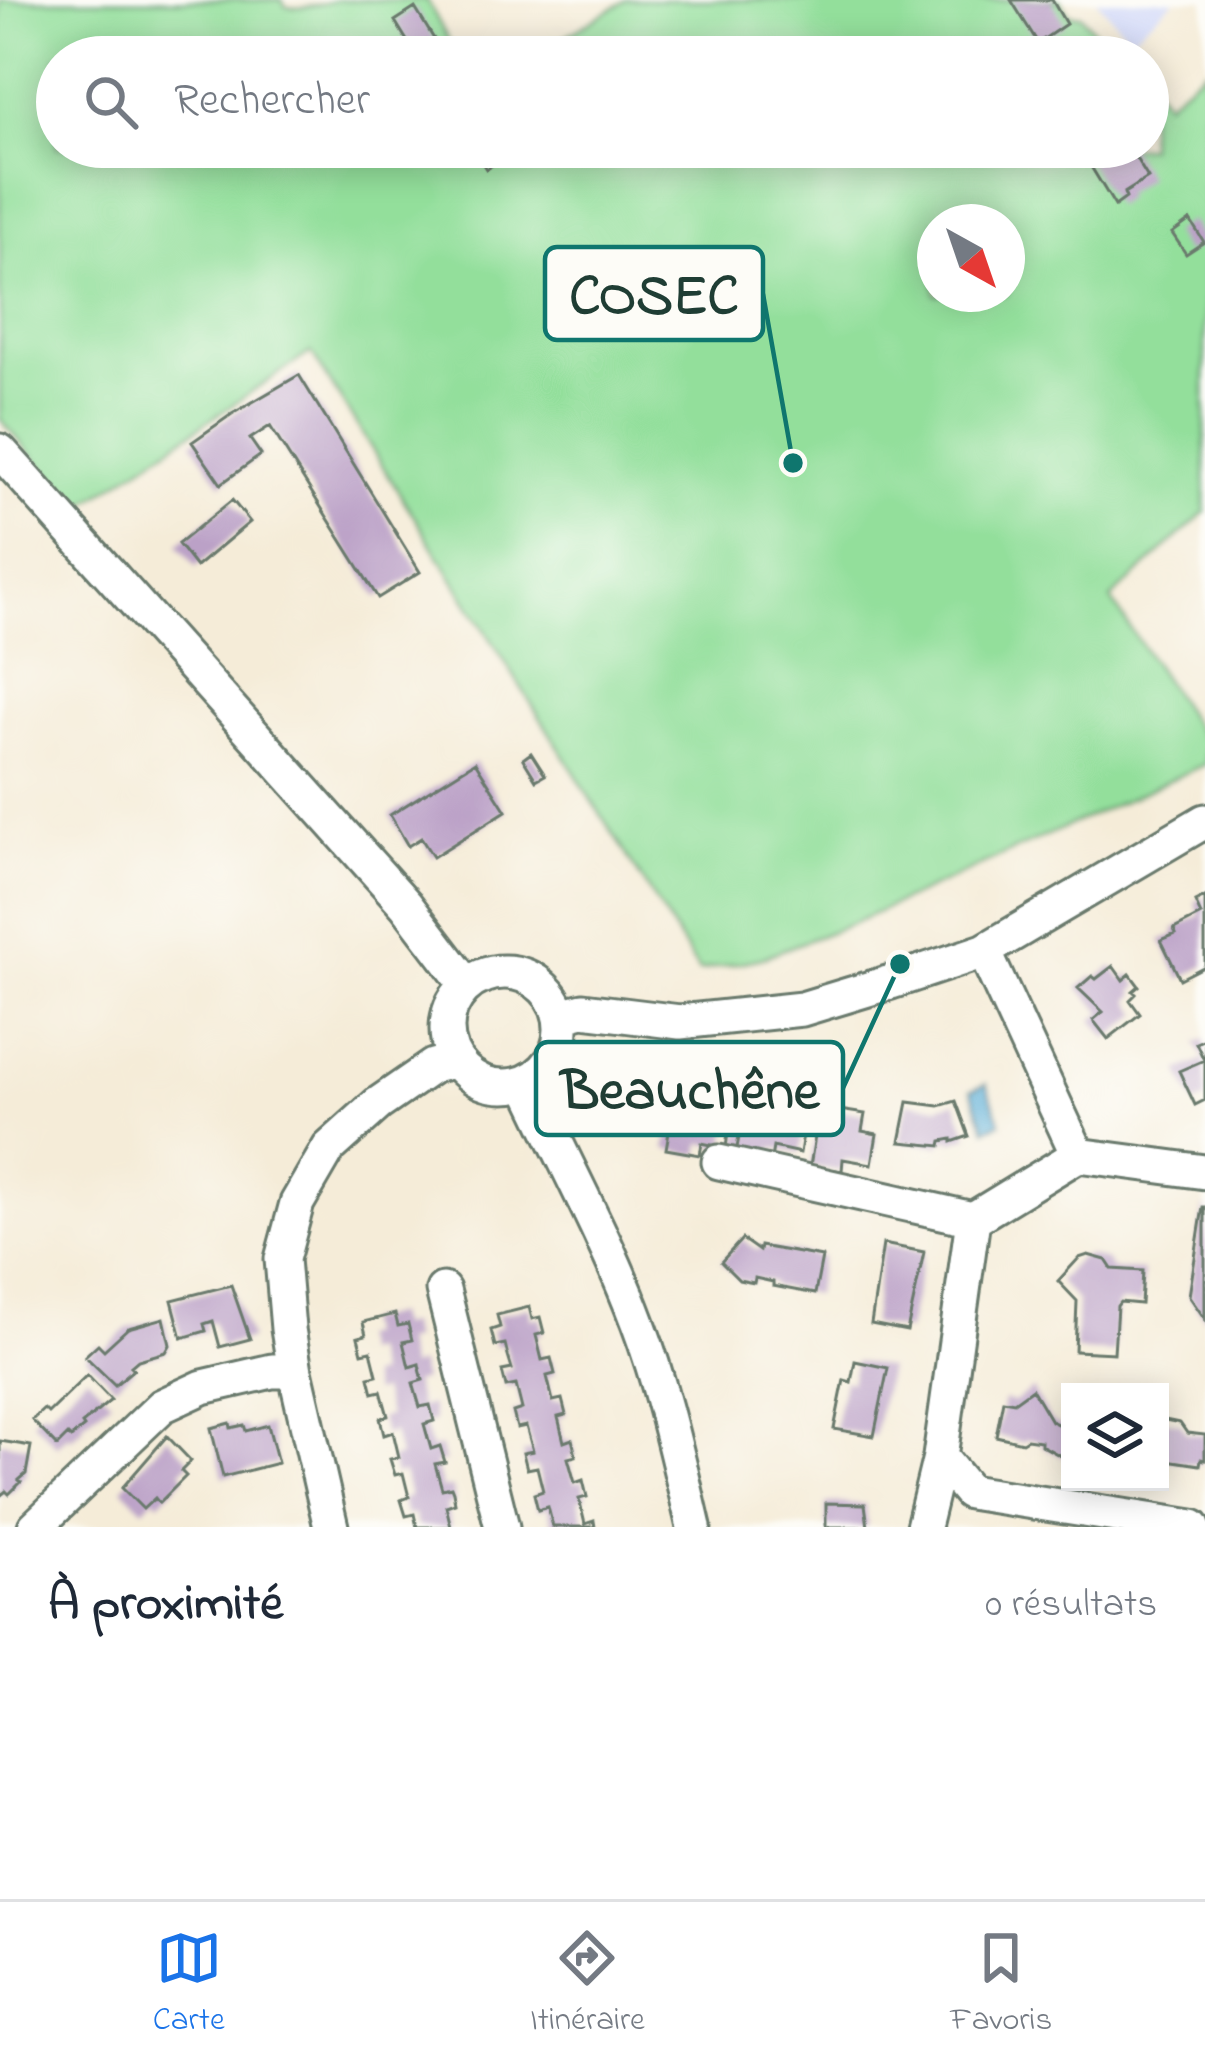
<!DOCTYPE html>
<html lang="fr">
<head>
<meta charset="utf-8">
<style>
  :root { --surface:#fff; --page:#f2f2f3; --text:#1f2937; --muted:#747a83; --line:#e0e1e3; --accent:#1a73e8 }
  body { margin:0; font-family:"Indie Flower",sans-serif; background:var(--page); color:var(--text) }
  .controls { position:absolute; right:36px; bottom:36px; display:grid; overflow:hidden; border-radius:0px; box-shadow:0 6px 30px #0003 }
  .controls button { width:108px; height:108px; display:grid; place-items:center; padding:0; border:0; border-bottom:3px solid var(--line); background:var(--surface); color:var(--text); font:60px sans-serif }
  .compass { position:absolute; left:917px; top:204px; width:108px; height:108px; border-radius:50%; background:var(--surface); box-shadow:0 6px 30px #0003; rotate:140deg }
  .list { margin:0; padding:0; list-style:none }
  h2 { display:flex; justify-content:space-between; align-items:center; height:156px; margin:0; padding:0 48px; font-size:51px }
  h2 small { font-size:39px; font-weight:400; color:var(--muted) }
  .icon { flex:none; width:66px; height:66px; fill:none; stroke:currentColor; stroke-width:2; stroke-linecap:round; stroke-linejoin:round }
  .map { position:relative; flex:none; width:1205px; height:1527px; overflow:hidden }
  .search { position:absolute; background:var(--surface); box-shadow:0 6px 30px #0003; left:36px; right:36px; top:36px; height:132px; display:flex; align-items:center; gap:30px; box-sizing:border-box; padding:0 42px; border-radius:66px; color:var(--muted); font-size:45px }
  .sheet { height:372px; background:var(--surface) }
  nav { display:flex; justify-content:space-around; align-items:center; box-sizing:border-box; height:168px; border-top:3px solid var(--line); background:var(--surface); font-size:33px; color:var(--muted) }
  nav a { display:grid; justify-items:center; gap:6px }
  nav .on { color:var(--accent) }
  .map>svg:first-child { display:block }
  .built { fill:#d2d9f9 }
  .green { fill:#93df9b; stroke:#598e68; stroke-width:3; fill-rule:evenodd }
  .water { fill:#5caed7; stroke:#3e7686; stroke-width:3 }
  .building { fill:#bba1c7 }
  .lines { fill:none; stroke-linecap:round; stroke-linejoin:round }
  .minor-casing { stroke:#6a7a6d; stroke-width:39 }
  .minor { stroke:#fff; stroke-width:33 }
  .leader { fill:none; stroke:#0f766e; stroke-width:4.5 }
  .callout-dot { fill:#0f766e; stroke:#fdfcf7; stroke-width:4.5 }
  .callout { fill:#fdfcf7; stroke:#0f766e; stroke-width:4.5 }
  .callout-label { font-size:57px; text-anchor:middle; font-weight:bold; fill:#1f3d34 }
</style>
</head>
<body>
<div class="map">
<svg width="1205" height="1527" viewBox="0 0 1205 1527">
  <rect width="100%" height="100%" fill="#fdfcf7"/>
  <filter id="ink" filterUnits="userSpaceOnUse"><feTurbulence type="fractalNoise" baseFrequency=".00833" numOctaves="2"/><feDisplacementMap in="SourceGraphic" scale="24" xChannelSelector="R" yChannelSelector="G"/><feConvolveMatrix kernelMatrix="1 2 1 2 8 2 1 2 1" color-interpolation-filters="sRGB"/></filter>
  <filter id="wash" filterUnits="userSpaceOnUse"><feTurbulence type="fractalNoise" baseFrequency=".004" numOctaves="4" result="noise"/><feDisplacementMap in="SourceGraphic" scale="48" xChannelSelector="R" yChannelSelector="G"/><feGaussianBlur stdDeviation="2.7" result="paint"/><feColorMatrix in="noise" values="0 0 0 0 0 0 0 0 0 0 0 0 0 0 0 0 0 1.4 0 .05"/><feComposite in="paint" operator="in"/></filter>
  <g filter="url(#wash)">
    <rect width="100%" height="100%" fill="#f5ecd8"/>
    <!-- built -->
    <path class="built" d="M 1097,0 L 1175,0 L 1130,38 Z"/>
    <!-- green -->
    <path class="green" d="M 0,0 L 282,0 L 286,7 L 301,8 L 338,0 L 427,0 L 448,40 L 461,57 L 57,57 L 57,147 L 1148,147 L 1148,80 L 1166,102 L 1205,69 L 1205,512 L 1111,599 L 1205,742 L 1205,764 L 851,924 L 758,959 L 699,971 L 311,352 L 79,508 L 0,419 ZM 935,222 L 1007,222 L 1007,294 L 935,294 Z
      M 627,0 L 1060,0 L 1069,14 L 1081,15 L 1105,44 L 1117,42 L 1129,57 L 530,57 Z"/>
    <!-- water -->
    <path class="water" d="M 986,1084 L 1001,1123 L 986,1129 L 971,1090 Z"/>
    <g id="blocks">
      <!-- building -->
      <path class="building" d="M 1011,0 L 1052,0 L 1066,24 L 1038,43 Z
        M 415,8 L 445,57 L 417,57 L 395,21 Z
        M 570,46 L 577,57 L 551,57 L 557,48 Z
        M 472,147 L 501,147 L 507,156 L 486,169 Z
        M 1079,147 L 1129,147 L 1148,178 L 1124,193 L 1126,198 L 1115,206 Z
        M 1190,220 L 1204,242 L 1186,254 L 1172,233 Z
        M 299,375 L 420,572 L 378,598 L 270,426 L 250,439 L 261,455 L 221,484 L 192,442 L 232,414 Z
        M 232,500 L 250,522 L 196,567 L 178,544 Z
        M 531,753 L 545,775 L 536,780 L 523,759 Z
        M 475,762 L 506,811 L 433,857 L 421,838 L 408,846 L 390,815 Z
        M 1205,897 L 1205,966 L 1180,979 L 1161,940 L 1176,934 L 1174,929 L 1201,915 L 1195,902 Z
        M 1113,966 L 1123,980 L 1130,974 L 1139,986 L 1133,991 L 1136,994 L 1130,1000 L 1140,1014 L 1108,1039 L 1093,1020 L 1103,1012 L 1078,988 L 1092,976 L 1096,979 Z
        M 1205,1039 L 1205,1100 L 1195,1105 L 1179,1071 L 1204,1060 L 1196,1043 Z
        M 676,1091 L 721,1099 L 718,1115 L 730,1117 L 726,1148 L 702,1143 L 700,1155 L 666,1149 Z
        M 747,1095 L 793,1103 L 793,1100 L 808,1102 L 800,1153 L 773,1147 L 771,1159 L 736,1153 Z
        M 956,1101 L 969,1136 L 952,1142 L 952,1139 L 942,1141 L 941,1146 L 900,1142 L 908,1102 L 939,1106 Z
        M 820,1107 L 865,1114 L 862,1131 L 877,1134 L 872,1164 L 843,1159 L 842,1171 L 810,1166 Z
        M 1203,1207 L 1205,1207 L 1205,1319 L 1189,1296 Z
        M 742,1239 L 759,1251 L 760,1246 L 822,1257 L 815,1294 L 773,1286 L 773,1282 L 755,1278 L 754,1283 L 739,1280 L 721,1262 Z
        M 883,1244 L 924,1252 L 907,1331 L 871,1324 Z
        M 1088,1255 L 1106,1260 L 1112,1269 L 1143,1271 L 1141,1304 L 1120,1302 L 1117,1306 L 1114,1353 L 1075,1351 L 1077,1301 L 1058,1281 L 1079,1258 Z
        M 231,1285 L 250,1339 L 220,1347 L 213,1321 L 204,1324 L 206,1331 L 182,1338 L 172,1300 Z
        M 529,1307 L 532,1319 L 540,1317 L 544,1333 L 536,1335 L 542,1360 L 551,1358 L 555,1374 L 547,1376 L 553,1401 L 562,1399 L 566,1415 L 558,1417 L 564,1442 L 572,1439 L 576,1456 L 568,1458 L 575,1483 L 583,1480 L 587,1497 L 579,1499 L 585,1524 L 594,1521 L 595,1527 L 553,1527 L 548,1507 L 538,1510 L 534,1494 L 543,1491 L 537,1467 L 527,1469 L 523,1453 L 533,1451 L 526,1426 L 517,1428 L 513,1412 L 522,1409 L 516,1385 L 506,1387 L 502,1371 L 512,1369 L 508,1356 L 505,1344 L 495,1346 L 491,1330 L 500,1327 L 497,1315 Z
        M 395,1314 L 398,1326 L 408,1324 L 412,1340 L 403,1342 L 409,1367 L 419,1364 L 420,1369 L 423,1380 L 413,1383 L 420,1407 L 430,1405 L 434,1421 L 424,1424 L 431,1449 L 440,1446 L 445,1462 L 435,1464 L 442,1489 L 451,1487 L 453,1492 L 455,1503 L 446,1506 L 451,1527 L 417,1527 L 414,1514 L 406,1516 L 401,1500 L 409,1497 L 403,1473 L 395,1475 L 390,1459 L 399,1457 L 393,1432 L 384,1435 L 380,1418 L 388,1416 L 381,1391 L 373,1393 L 369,1377 L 377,1375 L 371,1351 L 362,1353 L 358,1337 L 366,1335 L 363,1322 Z
        M 164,1318 L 170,1345 L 166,1352 L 138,1360 L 131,1366 L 134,1369 L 115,1385 L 85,1356 L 98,1344 L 104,1350 L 128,1328 Z
        M 855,1361 L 888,1368 L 874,1436 L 834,1429 L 844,1380 L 851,1382 Z
        M 87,1375 L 111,1400 L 82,1424 L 84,1427 L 71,1438 L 68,1435 L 57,1446 L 32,1420 L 44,1409 L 48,1413 Z
        M 1032,1389 L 1051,1421 L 1070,1430 L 1070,1461 L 1041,1445 L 1041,1441 L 1027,1439 L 1022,1442 L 996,1436 L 1003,1400 L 1014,1402 Z
        M 1160,1419 L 1180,1423 L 1187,1433 L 1205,1435 L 1205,1460 L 1201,1459 L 1200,1465 L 1160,1459 Z
        M 230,1423 L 231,1428 L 244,1425 L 246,1431 L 268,1425 L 278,1463 L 223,1477 L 211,1428 Z
        M 167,1436 L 191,1461 L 181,1471 L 186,1476 L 159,1503 L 155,1498 L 143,1509 L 122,1488 Z
        M 0,1441 L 31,1446 L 26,1474 L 19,1480 L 21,1482 L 9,1494 L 6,1491 L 0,1496 Z
        M 826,1503 L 865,1504 L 868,1527 L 826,1527 Z"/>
    </g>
  </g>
  <g filter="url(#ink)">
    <use href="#blocks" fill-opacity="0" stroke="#6a7a6d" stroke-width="3"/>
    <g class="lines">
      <defs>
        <path id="minor" d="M 0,451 L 406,905 L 467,985
          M 984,951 L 1078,1155
          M447 1029a57 57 0 1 1 114 0a57 57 0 1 1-114 0Z
          M 560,1016 L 583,1010 L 680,1022 L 802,1009 L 891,982 L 984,951 L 1205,821
          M 527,1082 C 564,1162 607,1240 638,1323 C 663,1389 678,1459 694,1527
          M 719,1162 L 973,1219
          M 443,1290 L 502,1527
          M 35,1527 L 162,1406 L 203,1387 L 272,1371 L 295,1371
          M 331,1527 L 295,1371 L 288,1329 L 282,1259 L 297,1203 L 329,1148 L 378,1104 L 433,1066 L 456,1060
          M 923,1527 L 940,1457
          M 1193,1527 L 969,1492 L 940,1457 L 973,1219 L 1078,1155 L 1205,1172"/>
      </defs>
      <!-- minor casing -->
      <use href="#minor" class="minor-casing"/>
      <!-- minor -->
      <use href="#minor" class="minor"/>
    </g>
  </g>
  <!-- callouts -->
  <path class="leader" d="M793 463L763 294M900 964L843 1088"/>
  <g class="callout-dot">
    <circle cx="793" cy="463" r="12"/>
    <circle cx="900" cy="964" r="12"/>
  </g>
  <g class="callout">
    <rect x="545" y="247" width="218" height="93" rx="12"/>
    <rect x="536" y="1042" width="307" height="93" rx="12"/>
  </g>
  <g class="callout-label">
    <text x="654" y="313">COSEC</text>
    <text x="690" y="1108">Beauchêne</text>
  </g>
</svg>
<div class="controls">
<button><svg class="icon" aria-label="layers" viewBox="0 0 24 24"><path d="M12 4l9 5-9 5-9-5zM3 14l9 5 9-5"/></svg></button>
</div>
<svg class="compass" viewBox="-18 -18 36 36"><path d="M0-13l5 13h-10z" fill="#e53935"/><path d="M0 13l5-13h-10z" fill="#747a83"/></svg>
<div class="search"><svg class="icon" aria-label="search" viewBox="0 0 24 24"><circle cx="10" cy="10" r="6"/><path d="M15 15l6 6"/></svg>Rechercher</div>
</div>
<section class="sheet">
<h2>À proximité<small>0 résultats</small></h2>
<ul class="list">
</ul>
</section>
<nav>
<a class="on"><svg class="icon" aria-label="map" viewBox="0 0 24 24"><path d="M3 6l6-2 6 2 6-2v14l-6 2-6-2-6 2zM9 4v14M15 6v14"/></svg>Carte</a>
<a><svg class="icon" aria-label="directions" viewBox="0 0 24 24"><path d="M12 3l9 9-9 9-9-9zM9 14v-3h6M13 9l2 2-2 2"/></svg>Itinéraire</a>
<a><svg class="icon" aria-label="saved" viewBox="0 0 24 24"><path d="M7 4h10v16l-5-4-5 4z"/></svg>Favoris</a>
</nav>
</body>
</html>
